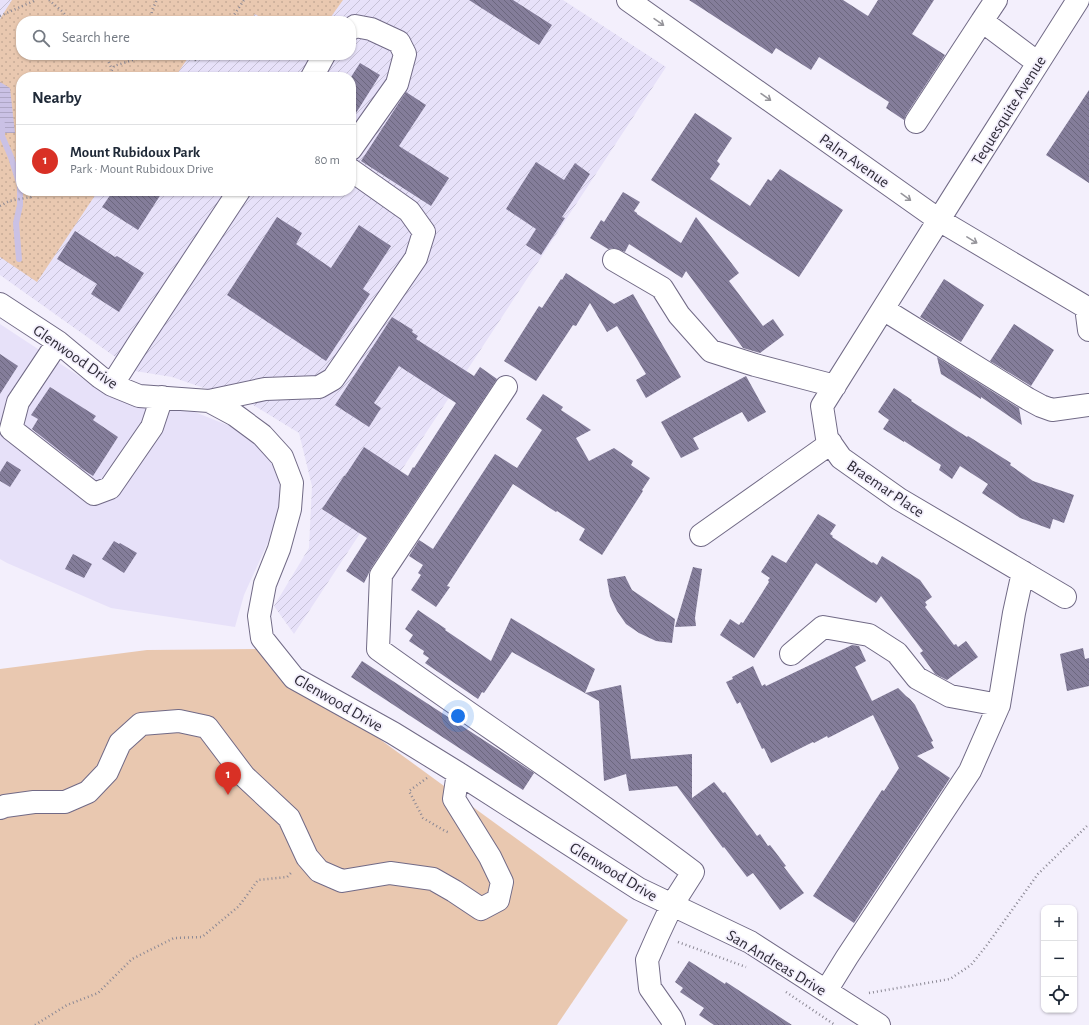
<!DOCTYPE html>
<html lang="en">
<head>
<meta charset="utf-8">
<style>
  :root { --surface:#fff; --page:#f2f2f3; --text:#1f2937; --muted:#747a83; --line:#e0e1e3; --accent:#d93025 }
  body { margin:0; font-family:"Alegreya Sans",sans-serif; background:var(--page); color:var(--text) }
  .controls { position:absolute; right:12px; bottom:12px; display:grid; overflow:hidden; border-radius:8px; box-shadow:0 1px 3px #0004 }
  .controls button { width:36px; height:36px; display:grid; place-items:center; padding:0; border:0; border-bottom:1px solid var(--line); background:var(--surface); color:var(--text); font:20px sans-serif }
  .you { position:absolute; left:458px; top:716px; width:14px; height:14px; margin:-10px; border:3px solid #fff; border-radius:50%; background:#1a73e8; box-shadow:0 0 0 6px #1a73e833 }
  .badge { display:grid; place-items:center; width:26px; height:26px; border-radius:50%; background:var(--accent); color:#fff; font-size:13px; font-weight:700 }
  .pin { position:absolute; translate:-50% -33px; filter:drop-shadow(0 1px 2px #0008) }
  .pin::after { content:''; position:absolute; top:21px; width:14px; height:12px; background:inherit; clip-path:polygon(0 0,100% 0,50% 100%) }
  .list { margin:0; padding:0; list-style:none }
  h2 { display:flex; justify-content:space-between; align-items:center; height:52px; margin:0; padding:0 16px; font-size:17px }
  h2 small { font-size:13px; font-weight:400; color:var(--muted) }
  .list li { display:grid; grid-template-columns:26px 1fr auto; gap:12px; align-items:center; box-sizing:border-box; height:72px; padding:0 16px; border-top:1px solid var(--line) }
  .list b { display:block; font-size:15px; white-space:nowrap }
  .list p { margin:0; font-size:13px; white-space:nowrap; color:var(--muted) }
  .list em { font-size:13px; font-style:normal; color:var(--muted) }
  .icon { flex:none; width:22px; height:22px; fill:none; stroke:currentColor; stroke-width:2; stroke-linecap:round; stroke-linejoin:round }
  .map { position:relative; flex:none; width:1089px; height:1025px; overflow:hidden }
  .search { position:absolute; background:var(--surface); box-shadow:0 1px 3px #0004; left:16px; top:16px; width:340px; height:44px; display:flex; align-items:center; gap:10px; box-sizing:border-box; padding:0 14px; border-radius:16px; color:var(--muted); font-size:15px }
  .panel { position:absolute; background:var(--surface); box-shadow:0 1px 3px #0004; left:16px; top:72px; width:340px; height:124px; border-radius:16px }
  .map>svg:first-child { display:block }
  .built { fill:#e7e1f9 }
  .industrial { fill:url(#industrial-furrows); fill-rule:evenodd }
  .grass { fill:url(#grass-dots) }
  .park { fill:#e9c8b0 }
  .water { fill:url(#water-rules) }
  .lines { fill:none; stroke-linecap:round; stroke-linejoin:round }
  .stream { stroke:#cac1e5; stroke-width:6 }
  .building { fill:url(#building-back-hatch) }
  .minor-casing { stroke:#716a86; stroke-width:24 }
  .path { stroke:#8b8894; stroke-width:2.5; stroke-dasharray:1 3; stroke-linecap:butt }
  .minor { stroke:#fff; stroke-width:22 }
  .oneway { stroke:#96959b }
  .labels { text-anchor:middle; stroke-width:3.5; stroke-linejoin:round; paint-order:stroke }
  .street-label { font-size:16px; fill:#2e2b37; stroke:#f3effc }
</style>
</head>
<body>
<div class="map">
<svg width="1089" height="1025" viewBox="0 0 1089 1025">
  <defs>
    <pattern id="industrial-furrows" width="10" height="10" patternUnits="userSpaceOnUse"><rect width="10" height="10" fill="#e7e1f9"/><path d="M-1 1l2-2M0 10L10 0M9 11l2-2" fill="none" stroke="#c6c1d6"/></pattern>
    <pattern id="grass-dots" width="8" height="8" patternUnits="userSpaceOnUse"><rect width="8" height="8" fill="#e9c8b0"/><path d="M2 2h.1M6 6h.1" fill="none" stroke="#c8ac98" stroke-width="1.8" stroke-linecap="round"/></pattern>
    <pattern id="water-rules" width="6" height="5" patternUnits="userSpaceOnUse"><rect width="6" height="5" fill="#cac1e5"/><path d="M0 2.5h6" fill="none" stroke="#aea6c5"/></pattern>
    <pattern id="building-back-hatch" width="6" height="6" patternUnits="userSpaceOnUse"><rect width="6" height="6" fill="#847d9a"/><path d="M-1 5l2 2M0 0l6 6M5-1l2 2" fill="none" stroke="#6c677e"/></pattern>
  </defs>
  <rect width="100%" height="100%" fill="#f3effc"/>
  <!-- built -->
  <path class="built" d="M 0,324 L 100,390 L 187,409 L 240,430 L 265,450 L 279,472 L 281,509 L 274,529 L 244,595 L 235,627 L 111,608 L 7,563 L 0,559 Z"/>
  <!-- industrial -->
  <path class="industrial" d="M 0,0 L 563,0 L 666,67 L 294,634 L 274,606 L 309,548 L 312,486 L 299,433 L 253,405 L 172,377 L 135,371 L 0,275 ZM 21,21 L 351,21 L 351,55 L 21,55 ZM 21,77 L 351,77 L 351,191 L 21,191 Z"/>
  <!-- grass -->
  <path class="grass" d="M 12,0 L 343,0 L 328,21 L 266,21 L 255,14 L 250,21 L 222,21 L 216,17 L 213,21 L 21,21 L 21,55 L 190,55 L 175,77 L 21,77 L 21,191 L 98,191 L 37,282 L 0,257 L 0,19 Z"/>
  <!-- park -->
  <path class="park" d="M 256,649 L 628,920 L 557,1025 L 0,1025 L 0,669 L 147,650 Z"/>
  <!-- water -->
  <path class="water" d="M 0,82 L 10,88 L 15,133 L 6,133 L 0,131 Z"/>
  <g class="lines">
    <!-- stream -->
    <path class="stream" d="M 2,124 L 2,136 L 11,157 L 20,186 L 20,205 L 16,223 L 19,259"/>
  </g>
  <!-- building -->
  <path class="building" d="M 469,0 L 513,0 L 552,25 L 539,45 Z
    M 689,0 L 843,0 L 868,16 L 878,0 L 934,0 L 912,34 L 945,55 L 906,115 L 904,120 L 886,108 L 889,102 L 819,57 L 811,70 L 776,48 L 772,54 Z
    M 360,63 L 380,75 L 351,121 L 351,77 Z
    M 1089,90 L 1089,183 L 1046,155 Z
    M 406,92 L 426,105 L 399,146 L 449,178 L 431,206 L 361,161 Z
    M 695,113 L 732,138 L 717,161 L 720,164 L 710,179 L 750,206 L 768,179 L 771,181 L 780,169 L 843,210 L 799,277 L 651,180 Z
    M 536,162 L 564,180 L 575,163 L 590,174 L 562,217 L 565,218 L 541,255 L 526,245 L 536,229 L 506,209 Z
    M 113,191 L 163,191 L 138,230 L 102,207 Z
    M 623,192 L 640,202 L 634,211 L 637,213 L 637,214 L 681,243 L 696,217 L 739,273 L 729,281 L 763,326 L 773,319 L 784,335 L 760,353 L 743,348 L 686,271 L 682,278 L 629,244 L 625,252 L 614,248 L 608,249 L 590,238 L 601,220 L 604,222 Z
    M 277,217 L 302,233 L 296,244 L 331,268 L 359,225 L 391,246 L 363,289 L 370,294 L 326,361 L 227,295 Z
    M 75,231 L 115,257 L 117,256 L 144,273 L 119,312 L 91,294 L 97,284 L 57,259 Z
    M 566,273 L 614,304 L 633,294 L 681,377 L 646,398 L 636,380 L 646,374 L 617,326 L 607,332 L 590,303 L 576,326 L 573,325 L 536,381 L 504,361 L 539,306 L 542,308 L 561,279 L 562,280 Z
    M 944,279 L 984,305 L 961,342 L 920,317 Z
    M 392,317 L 413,330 L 412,332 L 418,336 L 416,339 L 474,376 L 480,367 L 497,379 L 371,568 L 368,575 L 364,583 L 346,571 L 367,538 L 322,509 L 344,476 L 345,476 L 364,447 L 408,476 L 413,467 L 414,468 L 456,403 L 399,366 L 374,403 L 381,408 L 369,427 L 335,405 Z
    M 1014,324 L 1054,350 L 1031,386 L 990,361 Z
    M 0,354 L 18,366 L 0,394 Z
    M 937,357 L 1019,408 L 1022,425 L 981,397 L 981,399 L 941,374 Z
    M 746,376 L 766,412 L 748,422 L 742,412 L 693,438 L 699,449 L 681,458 L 661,422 Z
    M 50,387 L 96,416 L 93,420 L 118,437 L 93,476 L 81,468 L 78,465 L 70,459 L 32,429 L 38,419 L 31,415 Z
    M 894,388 L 912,400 L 911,401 L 967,437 L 968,436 L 1011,463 L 1010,465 L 1033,481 L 1074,495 L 1064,523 L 1053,519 L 1050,529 L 1020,518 L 982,493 L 988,484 L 960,466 L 952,479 L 939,470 L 941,465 L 904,441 L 904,442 L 883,429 L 889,420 L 878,412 Z
    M 543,394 L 563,407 L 561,410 L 591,430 L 576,438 L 589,461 L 614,448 L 633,461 L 631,465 L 650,478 L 642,490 L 643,491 L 602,555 L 579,540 L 585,529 L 557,511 L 556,512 L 513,484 L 447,586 L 450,587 L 436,607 L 411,590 L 421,575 L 418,573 L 423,565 L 409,556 L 419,540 L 433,549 L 495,454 L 517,468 L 542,430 L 526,419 Z
    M 7,461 L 21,470 L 10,487 L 0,481 L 0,472 Z
    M 818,514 L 836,525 L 830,534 L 833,536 L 832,537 L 872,563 L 873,562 L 877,565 L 882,556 L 920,580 L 932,597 L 925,602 L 927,605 L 925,607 L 954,645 L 956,644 L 958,647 L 966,641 L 978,657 L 947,680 L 935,674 L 920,653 L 923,651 L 881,596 L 876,603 L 816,563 L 754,658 L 720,635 L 730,619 L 739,625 L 741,622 L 743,623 L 769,582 L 768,580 L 770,578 L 761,572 L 772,555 L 786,563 Z
    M 114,541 L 119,544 L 120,543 L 137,553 L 124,573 L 102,559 Z
    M 73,554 L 92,564 L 84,578 L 65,569 Z
    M 693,567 L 702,569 L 696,610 L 695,618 L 696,626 L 675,627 Z
    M 625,576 L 632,590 L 675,619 L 672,643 L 656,641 L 639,633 L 626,624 L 617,611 L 610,596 L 607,579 Z
    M 418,610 L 446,629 L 445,630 L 491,661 L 511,618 L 595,669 L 585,693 L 621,685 L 631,759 L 692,754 L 692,798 L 714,782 L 723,793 L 725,792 L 757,836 L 760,834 L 768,846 L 770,845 L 786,866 L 784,867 L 804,893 L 780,910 L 753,873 L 747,877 L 724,847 L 723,848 L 677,786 L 629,791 L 626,774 L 604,781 L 599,701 L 512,652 L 484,693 L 482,692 L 478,699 L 425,663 L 429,658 L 423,654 L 424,651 L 409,641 L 413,635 L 405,629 Z
    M 852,645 L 859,646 L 866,661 L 855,667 L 872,701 L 898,688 L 906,696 L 910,699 L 915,705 L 933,741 L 931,742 L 934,748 L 917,756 L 950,778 L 854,923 L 813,896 L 882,790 L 884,791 L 899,768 L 873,715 L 828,738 L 827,736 L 814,743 L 813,742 L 771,763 L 764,748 L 762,749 L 740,702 L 737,704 L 726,682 L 733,679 L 732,677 L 753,666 L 762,686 L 765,684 L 766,686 Z
    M 1083,648 L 1085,659 L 1089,658 L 1089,686 L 1067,691 L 1060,654 Z
    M 362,661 L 534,773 L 523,790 L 351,677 Z
    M 689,961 L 725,984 L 726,982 L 792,1025 L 714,1025 L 699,1015 L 704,1008 L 680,992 L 683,988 L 675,982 Z"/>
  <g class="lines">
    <defs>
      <path id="minor" d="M 628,0 L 939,220 L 1089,309
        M 982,21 L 996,0
        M 351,29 L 355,26 L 371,29 L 399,42 L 405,54 L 397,84 L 351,149
        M 312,77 L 324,55
        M 916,122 L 982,21 L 1038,63
        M 614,260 L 662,288 L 679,315 L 711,351 L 755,365 L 835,386
        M 0,304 L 58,342 L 100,377 L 112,385 L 139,396 L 209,401 L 235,415 L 262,435 L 282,457 L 292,483 L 290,509 L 279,549 L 265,584 L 259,616 L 262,638 L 294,678 L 393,733 L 458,773 L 639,889 L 750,942 L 879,1025
        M 1086,307 L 1089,330
        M 883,309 L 1028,399 L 1041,406 L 1052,410 L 1089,405
        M 58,342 L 18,402 L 11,429 L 94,494 L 110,488 L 152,427 L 162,397
        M 112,385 L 142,338 L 239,191
        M 506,387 L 381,575 L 378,649 C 482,724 590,794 693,872 L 672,905 L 658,935 L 647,960 L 650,988 L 671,1018 L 674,1025
        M 209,401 L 265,389 L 319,387 L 333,379 L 416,258 L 424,232 L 409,211 L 351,170
        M 701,535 L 831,443
        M 1065,597 L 899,499 L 841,458 L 827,438 L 822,406 L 957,191 L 1078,0
        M 791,654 L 823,627 L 869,635 L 897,653 L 917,678 L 950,696 L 999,705
        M 0,808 L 5,806 L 34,802 L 65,802 L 88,792 L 107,772 L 120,743 L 141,724 L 179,721 L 207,727 L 244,776 L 289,818 L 307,857 L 319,871 L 342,881 L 390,873 L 433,879 L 454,891 L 481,909 L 498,900 L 502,882 L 490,857 L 454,799 L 458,773
        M 826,991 L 847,957 L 970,771 L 999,705 L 1014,613 L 1023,572"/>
    </defs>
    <!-- minor casing -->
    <use href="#minor" class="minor-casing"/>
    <!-- path -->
    <path class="path" d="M 49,0 L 63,12 L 70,21
      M 0,16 L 36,0
      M 151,21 L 152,10 L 157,0
      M 230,21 L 244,0
      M 105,55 L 112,69
      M 184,55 L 195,60 L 206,55
      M 216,55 L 221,61
      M 94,77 L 110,74 L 114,66 L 149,55
      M 0,206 L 9,201 L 31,197 L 40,191
      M 427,778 L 409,791 L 423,818 L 445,831 L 450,833
      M 678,942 L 746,967
      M 786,992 L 835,1025
      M 869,993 L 950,979 L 971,965 L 987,945 L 1038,874 L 1089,824
      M 35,1025 L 67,1005 L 98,993 L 132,959 L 174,938 L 202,937 L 239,906 L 258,880 L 287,877 L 292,872"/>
    <!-- minor -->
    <use href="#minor" class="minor"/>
  </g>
  <!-- one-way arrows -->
  <defs><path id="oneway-shaft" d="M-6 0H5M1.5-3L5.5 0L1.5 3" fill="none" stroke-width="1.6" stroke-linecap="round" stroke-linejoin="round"/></defs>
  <g class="oneway">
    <use href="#oneway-shaft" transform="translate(659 22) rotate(35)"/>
    <use href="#oneway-shaft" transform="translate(766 97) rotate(35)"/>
    <use href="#oneway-shaft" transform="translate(906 197) rotate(36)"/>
    <use href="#oneway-shaft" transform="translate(972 240) rotate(31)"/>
  </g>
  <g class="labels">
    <!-- street labels -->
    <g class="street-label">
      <text transform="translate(1008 110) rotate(-58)" y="6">Tequesquite Avenue</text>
      <text transform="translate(855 160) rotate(35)" y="6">Palm Avenue</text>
      <text transform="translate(76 356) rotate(35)" y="6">Glenwood Drive</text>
      <text transform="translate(886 488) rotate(34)" y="6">Braemar Place</text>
      <text transform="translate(339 702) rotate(30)" y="6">Glenwood Drive</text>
      <text transform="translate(614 871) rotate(31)" y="6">Glenwood Drive</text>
      <text transform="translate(777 962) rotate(31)" y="6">San Andreas Drive</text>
    </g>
  </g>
</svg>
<div class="controls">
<button>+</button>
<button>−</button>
<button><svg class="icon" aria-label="locate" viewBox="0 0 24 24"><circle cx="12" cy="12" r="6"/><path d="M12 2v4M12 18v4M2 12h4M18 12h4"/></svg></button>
</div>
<div class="you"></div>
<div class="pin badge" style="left:228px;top:795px">1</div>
<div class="search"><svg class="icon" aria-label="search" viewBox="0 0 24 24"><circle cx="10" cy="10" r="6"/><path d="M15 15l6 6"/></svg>Search here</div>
<section class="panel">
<h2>Nearby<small></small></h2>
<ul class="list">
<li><span class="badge">1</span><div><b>Mount Rubidoux Park</b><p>Park · Mount Rubidoux Drive</p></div><em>80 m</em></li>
</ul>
</section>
</div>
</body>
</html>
